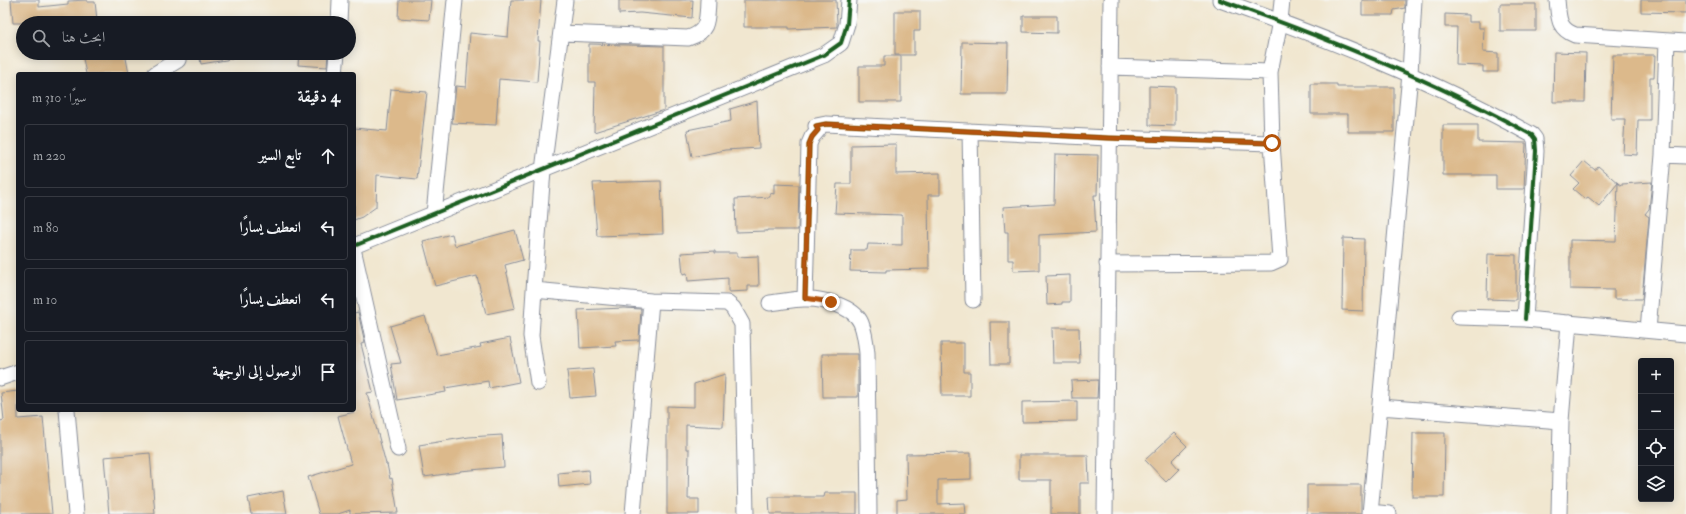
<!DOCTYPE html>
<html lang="ar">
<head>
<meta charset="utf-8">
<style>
  :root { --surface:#171b24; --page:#242831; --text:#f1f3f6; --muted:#9ea1a6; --line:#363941 }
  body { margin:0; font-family:"IM FELL Double Pica",Amiri,serif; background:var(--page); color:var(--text); direction:rtl }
  .controls { position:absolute; right:12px; bottom:12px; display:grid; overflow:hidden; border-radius:4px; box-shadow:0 2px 10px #0003 }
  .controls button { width:36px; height:36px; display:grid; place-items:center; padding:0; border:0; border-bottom:1px solid var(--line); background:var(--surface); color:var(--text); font:20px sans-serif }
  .stop { position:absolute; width:12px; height:12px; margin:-9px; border:3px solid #b45309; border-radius:50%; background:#fff }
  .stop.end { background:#b45309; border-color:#fff; box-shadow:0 1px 4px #0008 }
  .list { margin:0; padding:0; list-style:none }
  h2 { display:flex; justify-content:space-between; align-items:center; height:52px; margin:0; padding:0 16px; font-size:17px }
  h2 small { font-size:13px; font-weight:400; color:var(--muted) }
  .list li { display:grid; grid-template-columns:26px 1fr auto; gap:12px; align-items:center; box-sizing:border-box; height:64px; margin:0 8px 8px; padding:0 8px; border:1px solid var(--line); border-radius:4px }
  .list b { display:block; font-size:15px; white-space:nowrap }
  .list em { font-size:13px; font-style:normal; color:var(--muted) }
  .icon { flex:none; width:22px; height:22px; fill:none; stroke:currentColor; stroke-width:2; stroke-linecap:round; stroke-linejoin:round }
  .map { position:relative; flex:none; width:1686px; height:514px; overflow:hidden; direction:ltr }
  .search { position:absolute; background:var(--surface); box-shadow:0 2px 10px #0003; left:16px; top:16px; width:340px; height:44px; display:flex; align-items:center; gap:10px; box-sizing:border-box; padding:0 14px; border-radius:22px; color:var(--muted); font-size:15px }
  .panel { position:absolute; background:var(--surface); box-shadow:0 2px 10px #0003; left:16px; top:72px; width:340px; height:340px; border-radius:4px; direction:rtl }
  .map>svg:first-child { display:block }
  .building { fill:#dcb98b }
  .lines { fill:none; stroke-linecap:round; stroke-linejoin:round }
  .street-casing { stroke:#868b97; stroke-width:17 }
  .street { stroke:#fff; stroke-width:15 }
  .cycleway-casing { stroke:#f6f6f2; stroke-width:6 }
  .cycleway { stroke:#1b5e20; stroke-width:4 }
  .route { stroke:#b45309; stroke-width:5 }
</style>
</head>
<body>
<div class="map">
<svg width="1686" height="514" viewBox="0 0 1686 514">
  <rect width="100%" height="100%" fill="#f6f6f2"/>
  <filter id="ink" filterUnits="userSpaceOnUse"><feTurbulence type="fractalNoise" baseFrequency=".025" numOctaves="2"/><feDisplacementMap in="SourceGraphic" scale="8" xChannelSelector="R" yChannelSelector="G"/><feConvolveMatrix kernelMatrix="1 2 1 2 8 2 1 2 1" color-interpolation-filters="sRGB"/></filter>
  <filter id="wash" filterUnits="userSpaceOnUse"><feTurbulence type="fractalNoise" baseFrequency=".012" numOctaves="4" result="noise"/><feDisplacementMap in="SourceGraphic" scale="16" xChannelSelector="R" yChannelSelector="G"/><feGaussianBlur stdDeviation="0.9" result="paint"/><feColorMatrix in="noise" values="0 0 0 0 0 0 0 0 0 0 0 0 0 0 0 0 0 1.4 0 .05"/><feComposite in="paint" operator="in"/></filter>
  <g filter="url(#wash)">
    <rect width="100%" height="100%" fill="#f1e7d0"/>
    <g id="blocks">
      <!-- building -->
      <path class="building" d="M 11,0 L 39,0 L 39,7 L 68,4 L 68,1 L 87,0 L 87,2 L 95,2 L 97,20 L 87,21 L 87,23 L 13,23 Z
        M 399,0 L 431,0 L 429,20 L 398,18 Z
        M 511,0 L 541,0 L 538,41 L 540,41 L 537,82 L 499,79 L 496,125 L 452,123 L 456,86 L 466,87 L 470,33 L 508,37 Z
        M 619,0 L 693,0 L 692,18 L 640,13 L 619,14 Z
        M 744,0 L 836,0 L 837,24 L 837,27 L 789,29 L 789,27 L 744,27 Z
        M 1362,0 L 1405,0 L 1405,8 L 1394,10 L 1393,15 L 1362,15 Z
        M 1641,0 L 1686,0 L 1686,13 L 1641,12 Z
        M 1500,4 L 1536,4 L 1536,31 L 1500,31 Z
        M 895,11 L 920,11 L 920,31 L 914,31 L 914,55 L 895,55 Z
        M 1445,14 L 1468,15 L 1468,22 L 1479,22 L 1479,28 L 1484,28 L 1483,52 L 1498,53 L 1498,72 L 1483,72 L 1483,66 L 1456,65 L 1457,27 L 1445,27 Z
        M 1023,16 L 1057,16 L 1057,33 L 1023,32 Z
        M 962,42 L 1008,43 L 1007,94 L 961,94 Z
        M 589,44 L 664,46 L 664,110 L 594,132 L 595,82 L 589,82 Z
        M 1554,52 L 1586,53 L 1585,102 L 1553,102 Z
        M 82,53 L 125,53 L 129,74 L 86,74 Z
        M 199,53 L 231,53 L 232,59 L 201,64 Z
        M 299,53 L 328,53 L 327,67 L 298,65 Z
        M 1613,55 L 1655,55 L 1654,77 L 1650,77 L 1650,120 L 1638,120 L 1637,155 L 1623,154 L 1625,119 L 1611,119 Z
        M 884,56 L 901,56 L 901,102 L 859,102 L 859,66 L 884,66 Z
        M 1311,84 L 1337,84 L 1337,87 L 1394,87 L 1394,132 L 1348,132 L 1348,114 L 1311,114 Z
        M 1149,86 L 1175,87 L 1175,126 L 1149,125 Z
        M 391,89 L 427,92 L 417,179 L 377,175 L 376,207 L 362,217 L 354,220 L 354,128 L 387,131 Z
        M 757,101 L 759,148 L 725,150 L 692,157 L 687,130 L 731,121 L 730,109 Z
        M 1443,125 L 1478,125 L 1478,142 L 1526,143 L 1524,189 L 1496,189 L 1496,175 L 1443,175 Z
        M 896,144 L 896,174 L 940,173 L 940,195 L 928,195 L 929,269 L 886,270 L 886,272 L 850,271 L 851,250 L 867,250 L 868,244 L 902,245 L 902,215 L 835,213 L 837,184 L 851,184 L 851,145 Z
        M 1055,154 L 1098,155 L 1097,195 L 1094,195 L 1096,232 L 1039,235 L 1039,270 L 1013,271 L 1013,260 L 1008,260 L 1008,232 L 1005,232 L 1003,207 L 1054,204 Z
        M 1584,161 L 1595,170 L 1598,166 L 1618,183 L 1599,206 L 1588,197 L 1585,199 L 1573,189 L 1579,183 L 1571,176 Z
        M 661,181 L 663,234 L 597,236 L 593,183 Z
        M 1652,182 L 1649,209 L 1645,214 L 1649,217 L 1642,299 L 1614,299 L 1614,290 L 1570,289 L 1570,240 L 1616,241 L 1618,183 L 1622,186 L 1622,184 Z
        M 774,184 L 799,185 L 798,230 L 767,230 L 767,231 L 736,232 L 735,199 L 770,197 L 770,193 L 774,194 Z
        M 515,230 L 523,260 L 505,265 L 515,308 L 486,314 L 477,276 L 435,286 L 423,241 L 452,234 L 455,246 Z
        M 1343,238 L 1364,239 L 1363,311 L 1342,310 Z
        M 715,251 L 715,253 L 737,253 L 737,257 L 758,256 L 759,286 L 748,286 L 748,291 L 728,292 L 728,278 L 688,281 L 687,273 L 683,274 L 681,253 Z
        M 1488,254 L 1516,255 L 1516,300 L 1487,299 Z
        M 1070,275 L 1070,302 L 1062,302 L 1062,304 L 1047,305 L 1046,276 Z
        M 624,308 L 641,309 L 639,340 L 615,341 L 616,346 L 580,348 L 578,310 Z
        M 358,312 L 365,343 L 361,344 L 373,392 L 367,393 L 386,464 L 387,464 L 390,479 L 392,478 L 398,513 L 350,514 L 350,510 L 338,514 L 319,514 L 308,477 L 351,464 L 338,416 L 354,412 L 354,313 Z
        M 425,316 L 437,355 L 481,347 L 480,344 L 510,338 L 519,382 L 489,388 L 488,381 L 445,388 L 446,392 L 397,400 L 391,364 L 401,363 L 390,326 Z
        M 990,322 L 1009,322 L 1009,364 L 991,364 Z
        M 1052,328 L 1079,328 L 1080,363 L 1053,363 Z
        M 941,343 L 964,343 L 964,372 L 970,372 L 970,396 L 942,396 Z
        M 822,354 L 858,354 L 858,397 L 823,397 Z
        M 593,369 L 596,396 L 570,398 L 567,371 Z
        M 725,374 L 723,427 L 686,425 L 686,449 L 689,449 L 688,499 L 699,499 L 699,514 L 667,514 L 667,406 L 694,407 L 694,384 Z
        M 1098,380 L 1097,398 L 1072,398 L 1071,381 Z
        M 18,391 L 18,419 L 43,417 L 52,514 L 0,514 L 0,421 L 4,420 L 1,393 Z
        M 1077,401 L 1077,421 L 1022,422 L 1022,402 Z
        M 1174,433 L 1187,446 L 1172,461 L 1179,469 L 1166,482 L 1145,460 Z
        M 1413,433 L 1445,433 L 1444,497 L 1412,497 Z
        M 502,435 L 504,467 L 460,471 L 460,472 L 424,477 L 419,445 L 469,437 Z
        M 150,453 L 155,514 L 109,514 L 104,457 Z
        M 971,453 L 971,479 L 938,480 L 938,504 L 965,503 L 966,514 L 897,514 L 897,500 L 907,499 L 906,454 Z
        M 1019,455 L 1088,455 L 1089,483 L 1080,483 L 1080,514 L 1051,514 L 1051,480 L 1019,480 Z
        M 589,470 L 590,484 L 559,487 L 558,473 Z
        M 1307,485 L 1361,485 L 1361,514 L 1307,514 Z
        M 283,491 L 287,514 L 251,514 L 248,498 Z
        M 825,493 L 857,493 L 857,514 L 770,514 L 769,497 L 824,497 Z"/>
    </g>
  </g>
  <g filter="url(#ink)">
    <use href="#blocks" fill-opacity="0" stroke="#868b97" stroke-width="1"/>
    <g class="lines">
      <defs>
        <path id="street" d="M 1220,0 C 1326,38 1433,80 1532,135 L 1535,139 L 1536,151 L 1525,319
          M 1557,0 C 1559,17 1557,28 1575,35 L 1686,42
          M 339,23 L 340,0
          M 562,33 L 688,38 C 709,32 707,19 708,0
          M 1110,67 L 1270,72
          M 155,74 L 178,60
          M 335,74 L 337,53
          M 970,131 L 973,300
          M 1663,155 L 1686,156
          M 434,214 L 455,0
          M 354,246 L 824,55 L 841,43 L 847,24 L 849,0
          M 354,253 L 398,449
          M 1107,264 L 1271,263 L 1280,259 L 1272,143 L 1270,72 L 1280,21 L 1282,0
          M 534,290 L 651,301 L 727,303 L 733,308 L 742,324 L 746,514
          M 805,298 L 809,144 L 812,137 L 818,130 L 816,126 L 826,124 L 1108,138 L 1272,143
          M 770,303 C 781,302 793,299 804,299 C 821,298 854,306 861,323 C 865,333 866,343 867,353 L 869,514
          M 1459,317 L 1525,319 L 1686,334
          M 1648,330 L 1663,155 L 1667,41
          M 0,378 L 18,372
          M 538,383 L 531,336 L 534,290 L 543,170 L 565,0
          M 1380,407 L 1561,421
          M 67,410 L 76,514
          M 1370,512 L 1389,514
          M 633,514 L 651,301
          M 1105,514 L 1111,0
          M 1370,514 L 1410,74 L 1414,0
          M 1559,514 L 1561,421 L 1569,323"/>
      </defs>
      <!-- street casing -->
      <use href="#street" class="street-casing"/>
      <!-- street -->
      <use href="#street" class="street"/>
      <defs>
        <path id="cycleway" d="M 1220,0 C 1326,38 1433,80 1532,135 L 1535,139 L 1536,151 L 1525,319
          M 354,246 L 824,55 L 841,43 L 847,24 L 849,0
          M 805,298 L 809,144 L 812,137 L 818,130 L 816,126 L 826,124 L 1108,138 L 1272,143"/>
      </defs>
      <!-- cycleway casing -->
      <use href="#cycleway" class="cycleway-casing"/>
      <!-- cycleway -->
      <use href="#cycleway" class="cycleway"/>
    </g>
  </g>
  <g class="lines" filter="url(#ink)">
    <!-- route -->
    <path class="route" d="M 831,302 L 805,298 L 809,144 L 812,137 L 818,130 L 816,126 L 826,124 L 1108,138 L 1272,143"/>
  </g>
</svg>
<div class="controls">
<button>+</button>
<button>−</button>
<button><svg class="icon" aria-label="locate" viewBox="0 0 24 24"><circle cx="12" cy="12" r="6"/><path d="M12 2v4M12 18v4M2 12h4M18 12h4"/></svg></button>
<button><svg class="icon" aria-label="layers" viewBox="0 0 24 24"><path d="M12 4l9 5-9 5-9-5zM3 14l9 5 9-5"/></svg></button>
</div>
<div class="stop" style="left:1272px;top:143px"></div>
<div class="stop end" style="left:831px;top:302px"></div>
<div class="search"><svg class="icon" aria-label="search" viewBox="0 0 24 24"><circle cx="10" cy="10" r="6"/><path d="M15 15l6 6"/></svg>ابحث هنا</div>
<section class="panel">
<h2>4 دقيقة<small>سيرًا · 310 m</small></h2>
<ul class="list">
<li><svg class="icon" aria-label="ahead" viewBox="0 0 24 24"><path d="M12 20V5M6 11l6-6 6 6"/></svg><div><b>تابع السير</b></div><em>220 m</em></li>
<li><svg class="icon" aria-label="left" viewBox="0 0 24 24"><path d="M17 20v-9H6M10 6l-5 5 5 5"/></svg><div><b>انعطف يسارًا</b></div><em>80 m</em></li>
<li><svg class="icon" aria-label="left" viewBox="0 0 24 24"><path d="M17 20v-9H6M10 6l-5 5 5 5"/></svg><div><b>انعطف يسارًا</b></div><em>10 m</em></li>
<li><svg class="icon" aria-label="arrive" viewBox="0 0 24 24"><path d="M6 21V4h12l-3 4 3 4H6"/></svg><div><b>الوصول إلى الوجهة</b></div></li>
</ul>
</section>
</div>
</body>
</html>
